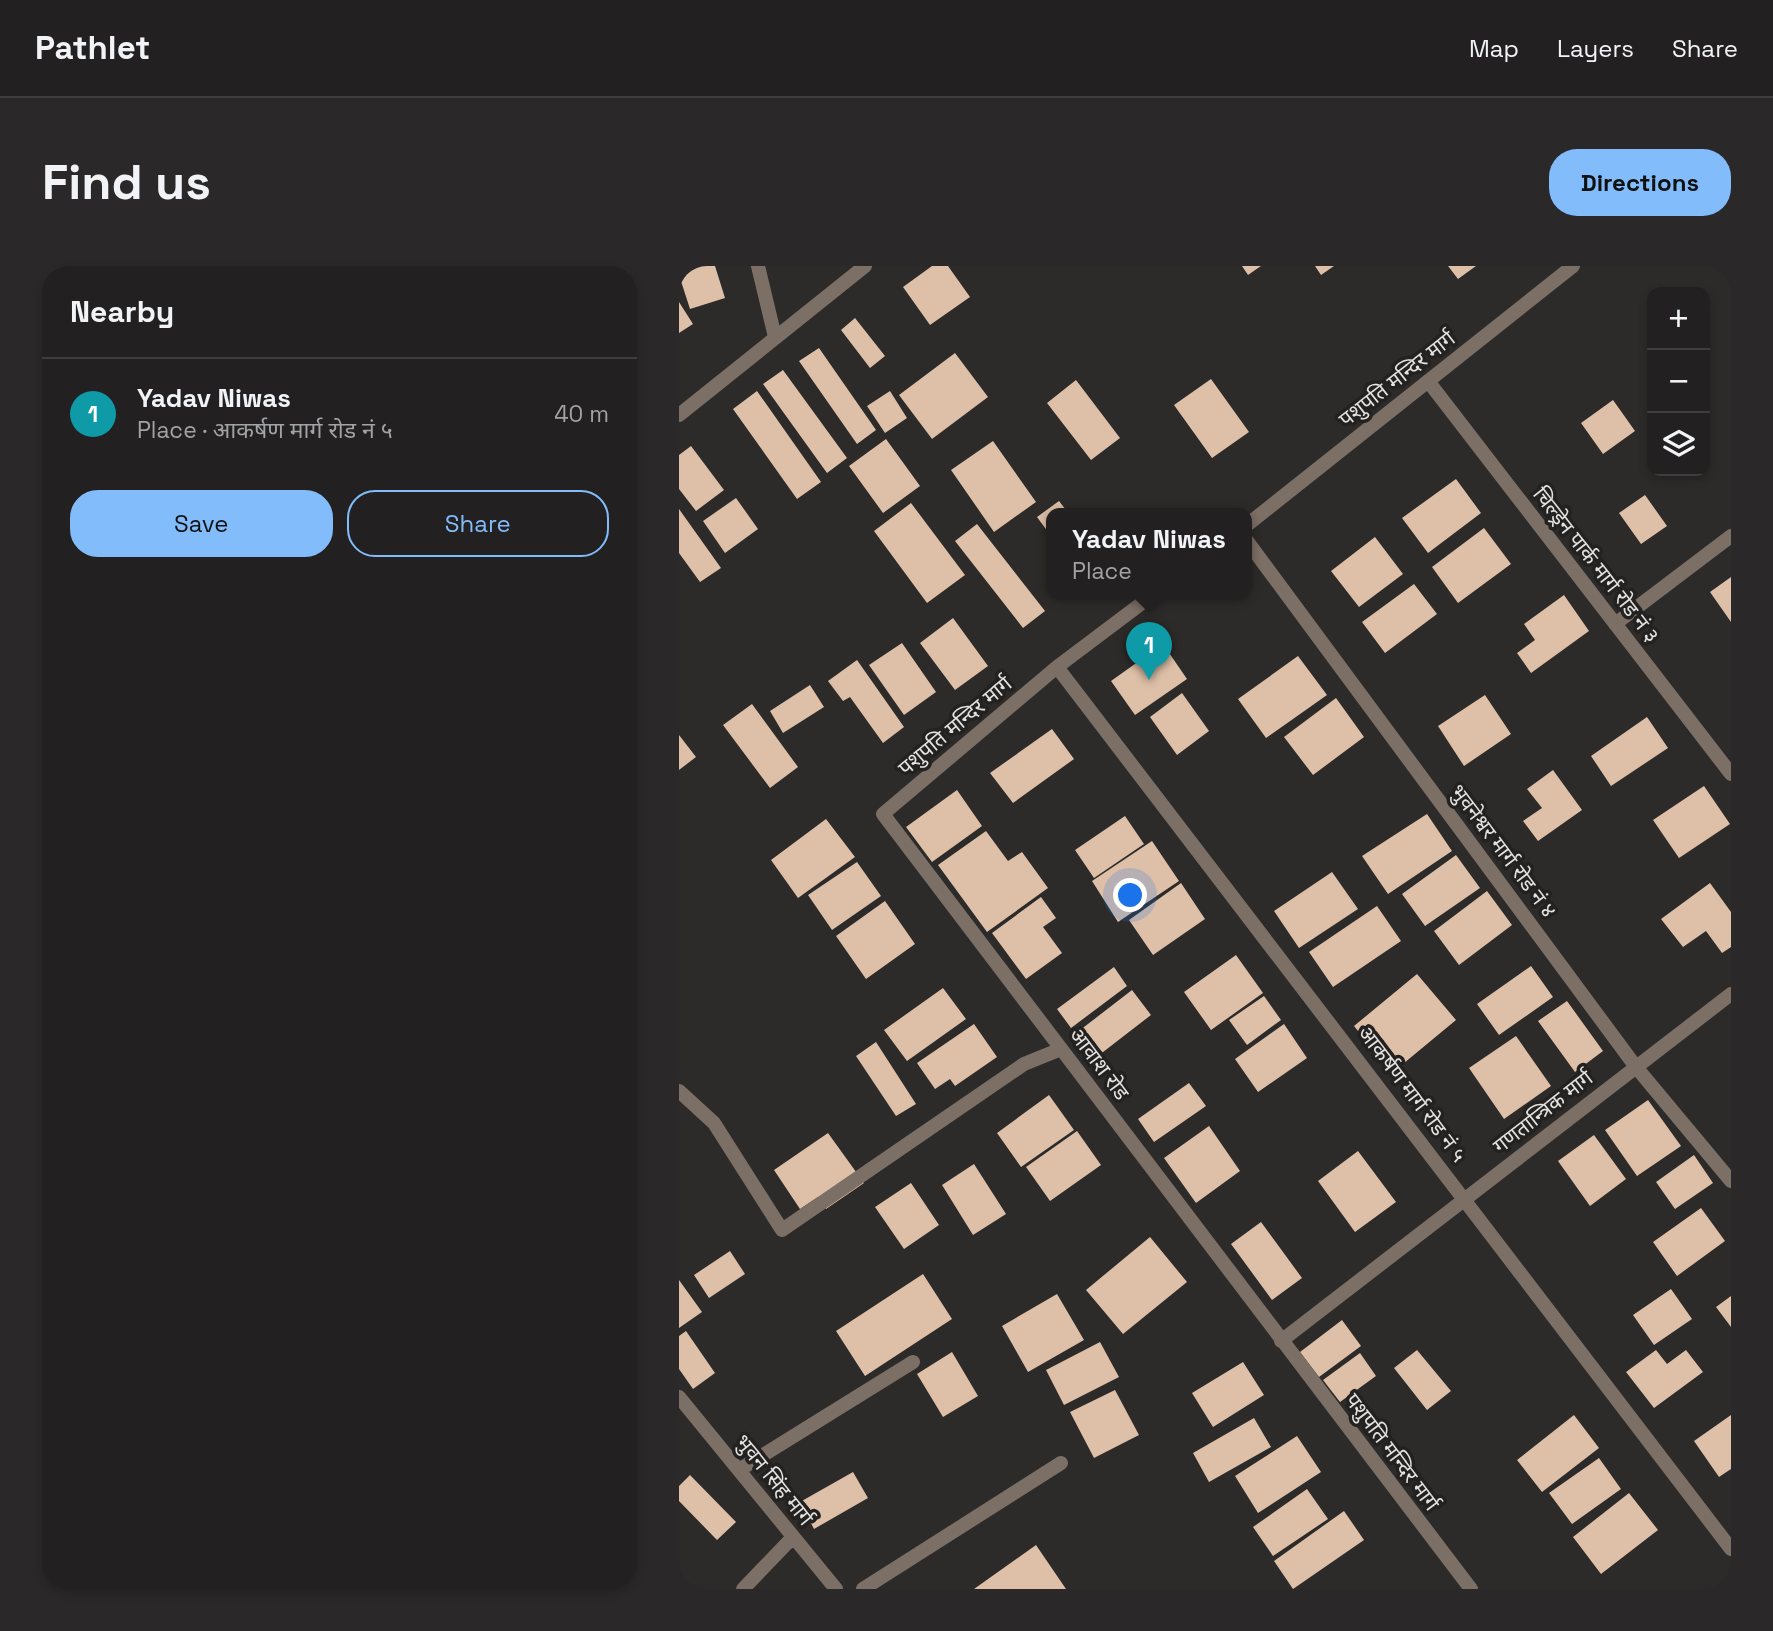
<!DOCTYPE html>
<html lang="en">
<head>
<meta charset="utf-8">
<style>
  :root { --surface:#222020; --page:#2a2829; --text:#f1f3f6; --muted:#a2a3a5; --line:#3f3e3e; --accent:#82bcfa }
  body { margin:0; font-family:"Space Grotesk","Noto Sans Devanagari",sans-serif; background:var(--page); color:var(--text) }
  .controls { position:absolute; right:21px; top:21px; display:grid; overflow:hidden; border-radius:14px; box-shadow:0 4px 10px #0003 }
  .controls button { width:63px; height:63px; display:grid; place-items:center; padding:0; border:0; border-bottom:2px solid var(--line); background:var(--surface); color:var(--text); font:35px sans-serif }
  .you { position:absolute; left:452px; top:630px; width:24px; height:24px; margin:-18px; border:5px solid #fff; border-radius:50%; background:#1a73e8; box-shadow:0 0 0 10px #1a73e833 }
  .badge { display:grid; place-items:center; width:46px; height:46px; border-radius:50%; background:var(--accent); color:#fff; font-size:23px; font-weight:700 }
  .pin { position:absolute; translate:-50% -58px; filter:drop-shadow(0 2px 4px #0008) }
  .pin::after { content:''; position:absolute; top:37px; width:24px; height:21px; background:inherit; clip-path:polygon(0 0,100% 0,50% 100%) }
  .popup { position:absolute; left:367px; top:242px; width:206px; height:91px; box-sizing:border-box; display:grid; place-content:center; border-radius:14px; background:var(--surface); filter:drop-shadow(0 2px 5px #0005); font-size:23px; white-space:nowrap; color:var(--muted) }
  .popup b { font-size:26px; color:var(--text) }
  .popup::after { content:''; position:absolute; left:50%; top:100%; margin-left:-14px; border:14px solid transparent; border-top-color:var(--surface) }
  .list { margin:0; padding:0; list-style:none }
  h2 { display:flex; justify-content:space-between; align-items:center; height:91px; margin:0; padding:0 28px; font-size:30px }
  h2 small { font-size:23px; font-weight:400; color:var(--muted) }
  .list li { display:grid; grid-template-columns:46px 1fr auto; gap:21px; align-items:center; box-sizing:border-box; height:112px; padding:0 28px; border-top:2px solid var(--line) }
  .list b { display:block; font-size:26px; white-space:nowrap }
  .list p { margin:0; font-size:23px; white-space:nowrap; color:var(--muted) }
  .list em { font-size:23px; font-style:normal; color:var(--muted) }
  .actions { display:flex; gap:14px; padding:21px 28px }
  .actions a { flex:1; padding:16px 0; border:2px solid var(--accent); border-radius:28px; text-align:center; font-size:24px; color:var(--accent) }
  .actions .main { background:var(--accent); color:#111 }
  .icon { flex:none; width:38px; height:38px; fill:none; stroke:currentColor; stroke-width:2; stroke-linecap:round; stroke-linejoin:round }
  .map { position:relative; flex:none; width:1052px; height:1323px; overflow:hidden; border-radius:28px }
  header { display:flex; align-items:center; gap:42px; box-sizing:border-box; height:98px; padding:0 35px; background:var(--surface); border-bottom:2px solid var(--line) }
  header strong { font-size:33px }
  nav { display:flex; gap:38px; margin-inline-start:auto; font-size:24px }
  .intro { display:flex; align-items:center; justify-content:space-between; box-sizing:border-box; height:168px; padding:0 42px }
  h1 { margin:0; font-size:49px }
  .button { padding:18px 32px; border-radius:28px; background:var(--accent); color:#111; font-size:24px; font-weight:700 }
  main { display:flex; gap:42px; padding:0 42px }
  aside { flex:1; background:var(--surface); border-radius:28px; box-shadow:0 4px 10px #0003 }
  .map>svg:first-child { display:block }
  .building { fill:#debfa7 }
  .lines { fill:none; stroke-linecap:round; stroke-linejoin:round }
  .minor { stroke:#7c6f65; stroke-width:14 }
  .labels { text-anchor:middle; stroke-width:7; stroke-linejoin:round; paint-order:stroke }
  .street-label { font-size:21px; fill:#e5e3e2; stroke:#242220 }
</style>
</head>
<body>
<header>
<strong>Pathlet</strong>
<nav><a>Map</a><a>Layers</a><a>Share</a></nav>
</header>
<div class="intro"><h1>Find us</h1><a class="button">Directions</a></div>
<main>
<aside>
<h2>Nearby<small></small></h2>
<ul class="list">
<li><span class="badge" style="background:#0f9aa8">1</span><div><b>Yadav Niwas</b><p>Place · आकर्षण मार्ग रोड नं ५</p></div><em>40 m</em></li>
</ul>
<div class="actions"><a class="main">Save</a><a>Share</a></div>
</aside>
<div class="map">
<svg width="1052" height="1323" viewBox="0 0 1052 1323">
  <rect width="100%" height="100%" fill="#2d2b2a"/>
  <!-- building -->
  <path class="building" d="M 0,0 L 36,0 L 46,32 L 11,43 L 0,9 Z
    M 253,0 L 269,0 L 291,31 L 251,59 L 224,21 Z
    M 563,0 L 582,0 L 569,9 Z
    M 636,0 L 655,0 L 642,9 Z
    M 769,0 L 797,0 L 779,13 Z
    M 0,36 L 14,58 L 0,67 Z
    M 176,52 L 206,90 L 191,102 L 162,64 Z
    M 140,82 L 197,164 L 178,178 L 120,95 Z
    M 276,87 L 309,131 L 253,173 L 220,129 Z
    M 104,104 L 168,192 L 148,207 L 84,118 Z
    M 532,113 L 570,166 L 533,192 L 495,139 Z
    M 397,114 L 441,172 L 412,194 L 368,137 Z
    M 78,125 L 142,216 L 118,233 L 54,143 Z
    M 211,125 L 228,152 L 206,167 L 188,140 Z
    M 934,134 L 956,165 L 924,188 L 902,157 Z
    M 207,173 L 241,220 L 204,247 L 170,200 Z
    M 314,175 L 357,236 L 315,266 L 272,204 Z
    M 12,180 L 45,224 L 17,245 L 0,223 L 0,189 Z
    M 777,213 L 802,247 L 749,287 L 723,252 Z
    M 966,229 L 988,260 L 962,278 L 940,247 Z
    M 57,232 L 79,263 L 46,287 L 24,255 Z
    M 380,235 L 390,248 L 372,248 L 372,270 L 358,251 Z
    M 232,237 L 286,309 L 248,337 L 195,265 Z
    M 0,243 L 42,302 L 21,316 L 0,287 Z
    M 298,258 L 366,345 L 344,362 L 276,275 Z
    M 805,262 L 832,298 L 779,337 L 753,301 Z
    M 696,271 L 724,308 L 680,341 L 652,305 Z
    M 1052,311 L 1052,356 L 1031,326 Z
    M 735,318 L 758,348 L 706,387 L 683,356 Z
    M 885,329 L 910,365 L 852,407 L 838,387 L 856,374 L 845,358 Z
    M 274,352 L 309,400 L 276,424 L 241,377 Z
    M 223,377 L 257,426 L 225,449 L 190,399 Z
    M 484,378 L 508,413 L 456,449 L 432,415 Z
    M 619,390 L 648,429 L 587,472 L 559,433 Z
    M 178,394 L 225,461 L 204,477 L 171,431 L 164,435 L 149,415 Z
    M 131,419 L 145,441 L 104,467 L 91,445 Z
    M 503,427 L 530,465 L 498,489 L 471,451 Z
    M 806,429 L 832,468 L 785,500 L 759,460 Z
    M 657,432 L 685,471 L 634,509 L 605,471 Z
    M 73,438 L 119,501 L 91,522 L 44,459 Z
    M 968,451 L 989,482 L 932,520 L 912,490 Z
    M 373,463 L 395,493 L 334,537 L 311,507 Z
    M 0,469 L 17,491 L 0,504 Z
    M 874,504 L 903,544 L 859,575 L 844,555 L 863,542 L 848,523 Z
    M 1025,520 L 1051,558 L 1000,592 L 974,554 Z
    M 278,524 L 303,560 L 253,596 L 227,561 Z
    M 748,548 L 773,585 L 709,628 L 683,590 Z
    M 446,550 L 465,578 L 415,612 L 396,584 Z
    M 147,553 L 176,591 L 119,632 L 92,594 Z
    M 307,565 L 329,595 L 343,586 L 369,622 L 308,666 L 259,599 Z
    M 473,575 L 500,615 L 439,656 L 413,615 Z
    M 777,589 L 801,622 L 746,660 L 723,628 Z
    M 178,596 L 202,630 L 153,664 L 129,629 Z
    M 653,606 L 679,643 L 620,682 L 595,645 Z
    M 502,617 L 526,653 L 474,689 L 450,654 Z
    M 1031,617 L 1052,646 L 1052,681 L 1043,687 L 1027,665 L 1004,681 L 982,653 Z
    M 808,625 L 833,659 L 780,699 L 755,665 Z
    M 362,631 L 377,652 L 364,661 L 383,687 L 347,713 L 313,667 Z
    M 206,635 L 236,678 L 187,713 L 157,670 Z
    M 698,640 L 722,675 L 654,721 L 630,686 Z
    M 557,689 L 584,727 L 532,764 L 505,726 Z
    M 852,700 L 874,731 L 820,769 L 798,738 Z
    M 435,701 L 448,720 L 392,762 L 378,743 Z
    M 738,708 L 777,754 L 713,807 L 675,760 Z
    M 264,722 L 287,753 L 228,795 L 205,764 Z
    M 453,724 L 472,749 L 415,793 L 396,768 Z
    M 585,730 L 602,754 L 568,779 L 550,754 Z
    M 888,735 L 924,785 L 896,806 L 859,755 Z
    M 295,758 L 318,791 L 276,820 L 271,813 L 256,823 L 238,797 Z
    M 605,758 L 628,792 L 579,826 L 556,793 Z
    M 837,770 L 872,820 L 825,853 L 790,802 Z
    M 197,776 L 237,838 L 217,850 L 177,790 Z
    M 510,817 L 527,840 L 475,876 L 459,853 Z
    M 370,829 L 395,864 L 342,901 L 318,867 Z
    M 969,834 L 1002,880 L 958,910 L 926,864 Z
    M 530,860 L 561,905 L 517,937 L 485,892 Z
    M 398,865 L 422,899 L 371,935 L 347,901 Z
    M 149,867 L 185,917 L 147,943 L 139,931 L 121,943 L 95,904 Z
    M 915,869 L 947,913 L 911,940 L 879,895 Z
    M 679,885 L 717,936 L 676,966 L 639,915 Z
    M 1015,889 L 1034,917 L 996,943 L 977,916 Z
    M 295,898 L 327,948 L 294,969 L 263,919 Z
    M 232,917 L 260,959 L 225,983 L 196,941 Z
    M 1022,942 L 1046,975 L 998,1010 L 974,976 Z
    M 582,956 L 623,1012 L 593,1034 L 552,978 Z
    M 471,971 L 508,1016 L 444,1068 L 407,1024 Z
    M 51,985 L 66,1008 L 30,1032 L 15,1009 Z
    M 244,1008 L 273,1053 L 186,1110 L 157,1065 Z
    M 0,1014 L 23,1046 L 0,1062 Z
    M 992,1023 L 1013,1053 L 975,1079 L 954,1049 Z
    M 378,1028 L 405,1074 L 349,1106 L 323,1060 Z
    M 1052,1030 L 1052,1061 L 1037,1041 Z
    M 663,1054 L 682,1080 L 640,1111 L 621,1086 Z
    M 7,1065 L 36,1107 L 14,1123 L 0,1103 L 0,1070 Z
    M 421,1076 L 440,1111 L 385,1139 L 367,1104 Z
    M 738,1084 L 772,1125 L 748,1144 L 715,1102 Z
    M 977,1084 L 988,1098 L 1007,1084 L 1024,1106 L 975,1142 L 947,1106 Z
    M 273,1086 L 299,1130 L 264,1151 L 238,1108 Z
    M 681,1087 L 697,1110 L 661,1136 L 644,1114 Z
    M 564,1096 L 585,1129 L 534,1161 L 513,1127 Z
    M 436,1124 L 460,1169 L 415,1192 L 391,1146 Z
    M 895,1149 L 920,1182 L 863,1226 L 838,1194 Z
    M 1052,1149 L 1052,1203 L 1040,1211 L 1015,1175 Z
    M 575,1152 L 592,1181 L 530,1216 L 514,1187 Z
    M 618,1170 L 642,1206 L 579,1247 L 556,1210 Z
    M 920,1192 L 942,1223 L 893,1258 L 870,1227 Z
    M 174,1206 L 189,1232 L 135,1263 L 121,1236 Z
    M 11,1209 L 57,1256 L 38,1274 L 0,1235 L 0,1220 Z
    M 628,1223 L 649,1253 L 594,1290 L 574,1261 Z
    M 950,1227 L 979,1264 L 922,1308 L 894,1271 Z
    M 665,1245 L 685,1274 L 614,1323 L 595,1295 Z
    M 357,1279 L 387,1323 L 295,1323 Z"/>
  <g class="lines">
    <!-- minor -->
    <path class="minor" d="M 79,0 L 96,71
      M 749,115 L 1052,508
      M 0,149 L 186,0
      M 568,259 L 894,0
      M 568,275 L 957,801 L 1052,915
      M 475,328 L 378,401 L 204,548 L 792,1323
      M 936,358 L 1052,270
      M 378,401 L 1052,1283
      M 0,825 L 35,857 L 103,964 L 345,798 L 382,783
      M 602,1075 L 1052,728
      M 0,1131 L 157,1323
      M 60,1204 L 234,1096
      M 64,1323 L 114,1271
      M 184,1323 L 382,1197"/>
  </g>
  <g class="labels">
    <!-- street labels -->
    <g class="street-label">
      <text transform="translate(718 113) rotate(-38)" y="7">पशुपति मन्दिर मार्ग</text>
      <text transform="translate(917 299) rotate(52)" y="7">चिल्ड्रेन पार्क मार्ग रोड नं ३</text>
      <text transform="translate(276 460) rotate(-40)" y="7">पशुपति मन्दिर मार्ग</text>
      <text transform="translate(824 585) rotate(53)" y="7">भुवनेश्वर मार्ग रोड नं ४</text>
      <text transform="translate(420 798) rotate(53)" y="7">आवाश रोड</text>
      <text transform="translate(733 828) rotate(53)" y="7">आकर्षण मार्ग रोड नं ५</text>
      <text transform="translate(864 846) rotate(-38)" y="7">गणतान्त्रिक मार्ग</text>
      <text transform="translate(713 1186) rotate(53)" y="7">पशुपति मन्दिर मार्ग</text>
      <text transform="translate(95 1214) rotate(51)" y="7">भुवन सिंह मार्ग</text>
    </g>
  </g>
</svg>
<div class="controls">
<button>+</button>
<button>−</button>
<button><svg class="icon" aria-label="layers" viewBox="0 0 24 24"><path d="M12 4l9 5-9 5-9-5zM3 14l9 5 9-5"/></svg></button>
</div>
<div class="you"></div>
<div class="pin badge" style="left:470px;top:414px;background:#0f9aa8">1</div>
<div class="popup"><b>Yadav Niwas</b>Place</div>
</div>
</main>
</body>
</html>
